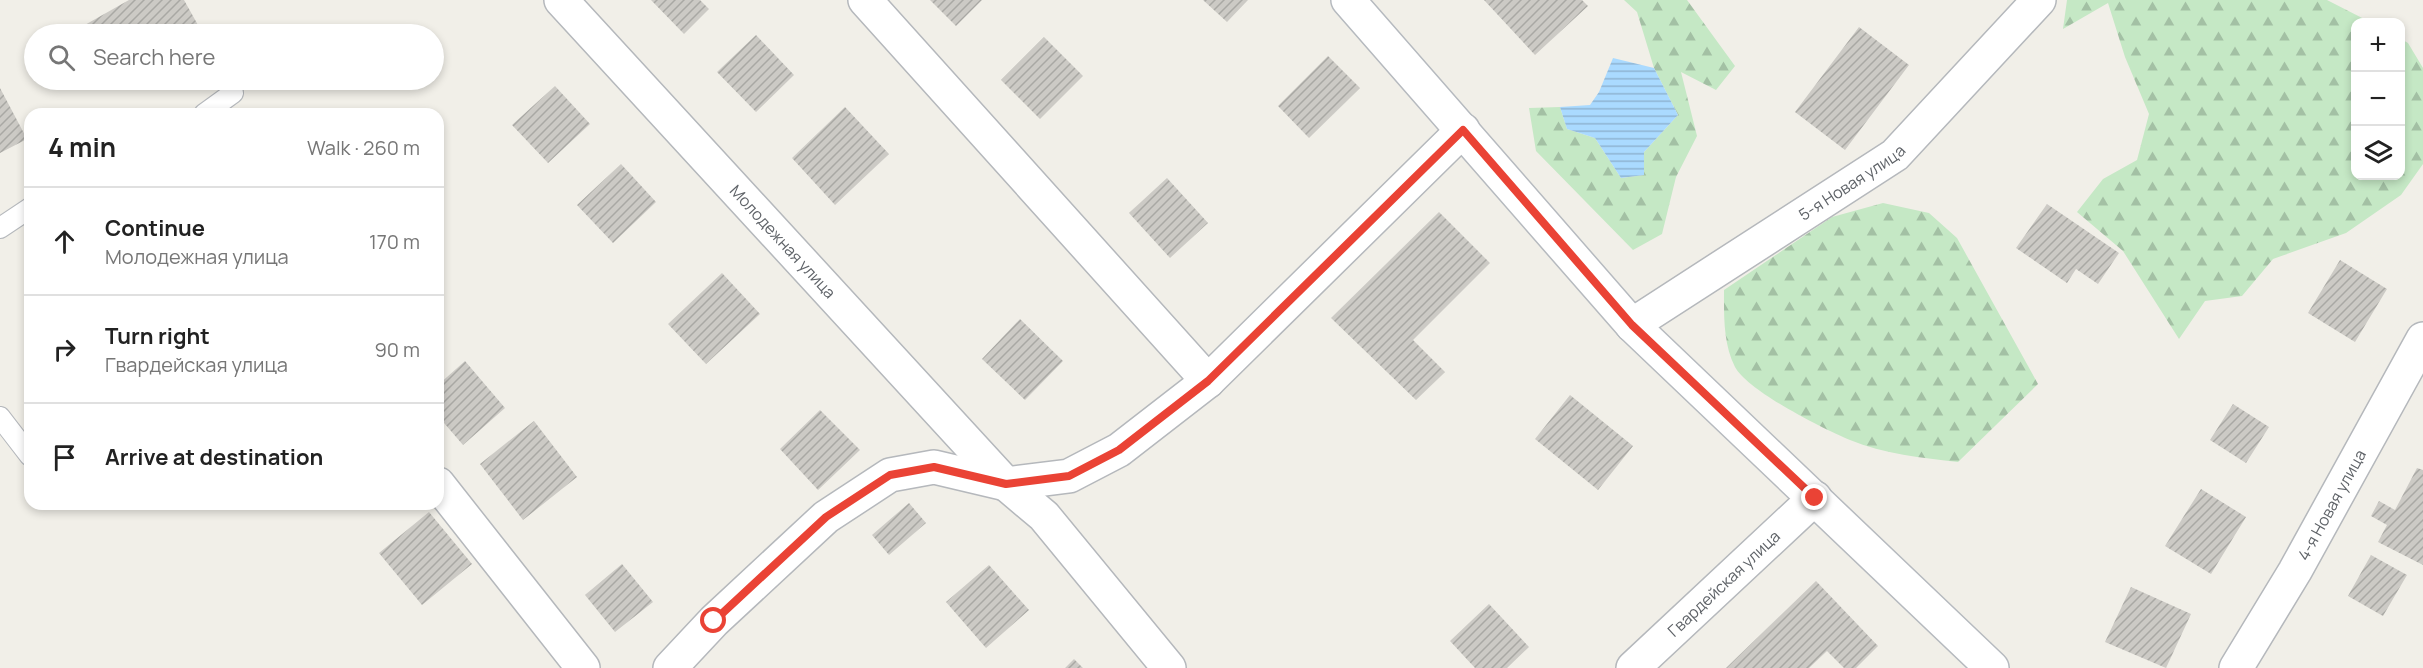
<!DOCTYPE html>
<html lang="en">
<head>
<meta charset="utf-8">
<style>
  :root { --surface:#fff; --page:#f2f2f2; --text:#222; --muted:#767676; --line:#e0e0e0 }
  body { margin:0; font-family:Manrope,sans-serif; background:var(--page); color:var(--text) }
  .controls { position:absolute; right:18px; top:18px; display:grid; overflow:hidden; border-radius:12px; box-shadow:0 3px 9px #0003 }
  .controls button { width:54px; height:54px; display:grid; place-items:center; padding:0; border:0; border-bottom:2px solid var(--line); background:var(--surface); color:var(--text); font:30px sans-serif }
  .stop { position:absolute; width:18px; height:18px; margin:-14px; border:4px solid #ea4335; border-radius:50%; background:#fff }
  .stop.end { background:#ea4335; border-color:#fff; box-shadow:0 2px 6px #0008 }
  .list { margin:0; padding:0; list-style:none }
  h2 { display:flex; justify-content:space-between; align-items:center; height:78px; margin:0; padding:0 24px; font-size:26px }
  h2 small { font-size:20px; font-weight:400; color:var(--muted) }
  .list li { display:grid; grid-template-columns:39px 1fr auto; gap:18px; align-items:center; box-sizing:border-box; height:108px; padding:0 24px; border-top:2px solid var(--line) }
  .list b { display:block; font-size:22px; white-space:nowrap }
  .list p { margin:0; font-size:20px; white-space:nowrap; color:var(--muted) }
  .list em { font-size:20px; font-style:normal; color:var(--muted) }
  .icon { flex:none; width:33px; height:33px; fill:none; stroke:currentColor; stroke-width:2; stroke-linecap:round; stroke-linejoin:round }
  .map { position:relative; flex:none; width:2423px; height:668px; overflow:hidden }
  .search { position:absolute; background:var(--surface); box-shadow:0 3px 9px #0003; left:24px; top:24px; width:420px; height:66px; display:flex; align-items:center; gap:15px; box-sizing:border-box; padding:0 21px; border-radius:33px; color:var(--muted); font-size:22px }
  .panel { position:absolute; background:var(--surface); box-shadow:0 3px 9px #0003; left:24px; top:108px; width:420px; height:402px; border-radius:18px }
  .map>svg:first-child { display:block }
  .forest { fill:url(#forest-firs) }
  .water { fill:url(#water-rules) }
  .building { fill:url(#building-hatch) }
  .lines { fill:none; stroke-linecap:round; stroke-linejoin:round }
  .lane-casing { stroke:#b5b8bc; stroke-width:22 }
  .street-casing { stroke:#b5b8bc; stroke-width:36 }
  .secondary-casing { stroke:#b6babf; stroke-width:36 }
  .lane { stroke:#fff; stroke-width:20 }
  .street { stroke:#fff; stroke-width:33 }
  .secondary { stroke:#fff; stroke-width:33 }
  .route { stroke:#ea4335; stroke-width:8 }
  .labels { text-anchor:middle; stroke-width:4.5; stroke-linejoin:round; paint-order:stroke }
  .street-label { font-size:16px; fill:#5f6368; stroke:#fff }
</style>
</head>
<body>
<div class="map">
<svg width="2423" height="668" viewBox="0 0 2423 668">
  <defs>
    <pattern id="forest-firs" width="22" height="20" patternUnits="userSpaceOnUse" patternTransform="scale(1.5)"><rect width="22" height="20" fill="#c5e8c5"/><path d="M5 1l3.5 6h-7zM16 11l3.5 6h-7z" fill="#a3c0a4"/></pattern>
    <pattern id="water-rules" width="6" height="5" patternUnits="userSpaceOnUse" patternTransform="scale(1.5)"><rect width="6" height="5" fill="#aadaff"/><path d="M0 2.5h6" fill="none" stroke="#8eb4d2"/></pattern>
    <pattern id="building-hatch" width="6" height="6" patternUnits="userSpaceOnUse" patternTransform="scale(1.5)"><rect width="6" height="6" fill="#cccac5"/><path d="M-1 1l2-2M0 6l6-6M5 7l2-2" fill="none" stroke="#a9a8a4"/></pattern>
  </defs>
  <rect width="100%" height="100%" fill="#f1efe8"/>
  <!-- forest -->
  <path class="forest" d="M 1624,0 L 1687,0 L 1735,66 L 1716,90 L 1681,72 L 1697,136 L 1676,177 L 1662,234 L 1633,250 L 1536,151 L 1529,108 L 1560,107 L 1567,129 L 1595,138 L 1621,178 L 1644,175 L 1644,152 L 1678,115 L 1654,68 L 1637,12 Z
    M 2067,0 L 2327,0 L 2370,22 L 2356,22 L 2356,176 L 2400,176 L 2401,39 L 2408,43 L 2423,68 L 2423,164 L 2401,195 L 2346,233 L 2273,259 L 2242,296 L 2205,301 L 2179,339 L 2123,251 L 2077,212 L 2103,179 L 2137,160 L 2149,114 L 2125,57 L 2108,3 L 2063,29 Z
    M 1883,203 L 1929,213 L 1957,238 L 2038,384 L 1958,462 C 1923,458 1883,454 1850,440 C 1823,429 1748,391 1735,367 C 1723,343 1724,315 1724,290 L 1832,217 Z"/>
  <!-- water -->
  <path class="water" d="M 1613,58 L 1654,68 L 1678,115 L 1644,152 L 1644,175 L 1621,178 L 1595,138 L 1567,129 L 1560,107 L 1590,105 L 1599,92 Z"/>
  <!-- building -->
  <path class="building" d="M 129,0 L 184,0 L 203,34 L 88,34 L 83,26 Z
    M 651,0 L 700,0 L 709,9 L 684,34 Z
    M 930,0 L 982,0 L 956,26 Z
    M 1203,0 L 1248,0 L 1227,22 Z
    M 1484,0 L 1582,0 L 1588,6 L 1535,55 Z
    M 1859,27 L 1909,65 L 1845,150 L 1795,112 Z
    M 756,35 L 794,75 L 756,112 L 717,72 Z
    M 1044,37 L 1083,76 L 1040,119 L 1001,80 Z
    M 1328,56 L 1360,88 L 1309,138 L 1278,106 Z
    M 113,80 L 132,80 L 117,88 Z
    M 555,86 L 590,124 L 548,163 L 512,125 Z
    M 0,88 L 27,139 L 0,153 Z
    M 845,107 L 889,154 L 835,205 L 792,158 Z
    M 621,164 L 656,202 L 613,243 L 577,205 Z
    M 1167,178 L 1208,223 L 1170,258 L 1129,213 Z
    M 2047,204 L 2119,253 L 2098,284 L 2076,269 L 2067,283 L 2016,248 Z
    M 1439,212 L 1490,263 L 1413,340 L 1445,372 L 1416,400 L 1331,318 Z
    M 2340,260 L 2387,289 L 2355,342 L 2308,313 Z
    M 722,273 L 760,314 L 706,364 L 668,324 Z
    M 1020,319 L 1063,361 L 1025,400 L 982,359 Z
    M 465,361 L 505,408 L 463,445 L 438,416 L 438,385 Z
    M 1570,395 L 1633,446 L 1598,490 L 1535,439 Z
    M 2233,404 L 2269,427 L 2246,463 L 2210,440 Z
    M 820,410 L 860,450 L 818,490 L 780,449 Z
    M 534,421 L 577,477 L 523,520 L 480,464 Z
    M 2417,468 L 2423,470 L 2423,565 L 2378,542 L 2387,525 L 2371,516 L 2379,501 L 2395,510 Z
    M 2201,489 L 2246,517 L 2211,574 L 2165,546 Z
    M 909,503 L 926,523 L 889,555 L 872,535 Z
    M 429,512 L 472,564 L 422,605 L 379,553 Z
    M 2371,555 L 2407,575 L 2383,616 L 2348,596 Z
    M 622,564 L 653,602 L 615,632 L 585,595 Z
    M 989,565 L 1029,610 L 986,648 L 946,602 Z
    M 1816,581 L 1878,646 L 1856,668 L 1844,668 L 1827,651 L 1809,668 L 1726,668 Z
    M 2131,587 L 2191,614 L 2166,668 L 2105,642 Z
    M 1489,604 L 1529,647 L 1507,668 L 1475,668 L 1450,641 Z
    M 1074,659 L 1083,668 L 1065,668 Z"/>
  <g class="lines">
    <defs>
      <path id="lane" d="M 204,114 L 233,93
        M 0,228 L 30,208
        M 0,417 L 30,456"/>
      <g id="street">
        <path id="s1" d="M 561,0 L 1006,484 L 1044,516 L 1169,668"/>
        <path d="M 865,0 L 1208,381"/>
        <path id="s2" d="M 1632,325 L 1895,155 L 2039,0"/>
        <path d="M 438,484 L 583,668"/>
        <path d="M 670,668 L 714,621 L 826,517 L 890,475 L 934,467 L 1006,484 L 1069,476 L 1119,450 L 1208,381 L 1463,130"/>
        <path id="s3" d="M 1633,668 L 1815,498"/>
        <path id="s4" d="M 2236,668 L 2295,571 L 2423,339"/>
      </g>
      <path id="secondary" d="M 1348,0 L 1632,325 L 1992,668"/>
    </defs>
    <!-- lane casing -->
    <use href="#lane" class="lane-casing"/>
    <!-- street casing -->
    <use href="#street" class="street-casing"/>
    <!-- secondary casing -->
    <use href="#secondary" class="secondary-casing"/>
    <!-- lane -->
    <use href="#lane" class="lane"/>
    <!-- street -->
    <use href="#street" class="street"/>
    <!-- secondary -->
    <use href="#secondary" class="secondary"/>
  </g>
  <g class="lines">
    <!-- route -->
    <path class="route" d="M 714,621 L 826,517 L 890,475 L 934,467 L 1006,484 L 1069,476 L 1119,450 L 1208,381 L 1463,130 L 1632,325 L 1815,498"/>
  </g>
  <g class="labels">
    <!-- street labels -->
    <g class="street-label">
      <text dy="6" stroke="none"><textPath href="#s2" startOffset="262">5-я Новая улица</textPath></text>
      <text dy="6" stroke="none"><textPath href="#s1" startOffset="328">Молодежная улица</textPath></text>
      <text dy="6" stroke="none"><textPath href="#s4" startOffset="189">4-я Новая улица</textPath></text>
      <text dy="6" stroke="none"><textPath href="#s3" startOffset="124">Гвардейская улица</textPath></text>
    </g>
  </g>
</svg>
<div class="controls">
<button>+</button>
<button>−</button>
<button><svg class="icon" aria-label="layers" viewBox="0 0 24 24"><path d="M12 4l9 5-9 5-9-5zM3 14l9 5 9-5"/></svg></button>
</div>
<div class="stop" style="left:714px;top:621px"></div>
<div class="stop end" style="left:1815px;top:498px"></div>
<div class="search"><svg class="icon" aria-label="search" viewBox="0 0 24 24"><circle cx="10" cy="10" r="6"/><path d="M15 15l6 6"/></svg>Search here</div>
<section class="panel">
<h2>4 min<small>Walk · 260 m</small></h2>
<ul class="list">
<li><svg class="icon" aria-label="ahead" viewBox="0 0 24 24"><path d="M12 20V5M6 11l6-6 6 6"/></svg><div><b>Continue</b><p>Молодежная улица</p></div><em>170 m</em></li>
<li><svg class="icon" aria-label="right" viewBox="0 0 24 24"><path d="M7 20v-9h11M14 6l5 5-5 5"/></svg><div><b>Turn right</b><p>Гвардейская улица</p></div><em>90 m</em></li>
<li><svg class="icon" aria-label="arrive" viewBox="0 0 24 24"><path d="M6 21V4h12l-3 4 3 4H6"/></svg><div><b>Arrive at destination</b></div></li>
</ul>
</section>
</div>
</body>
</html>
